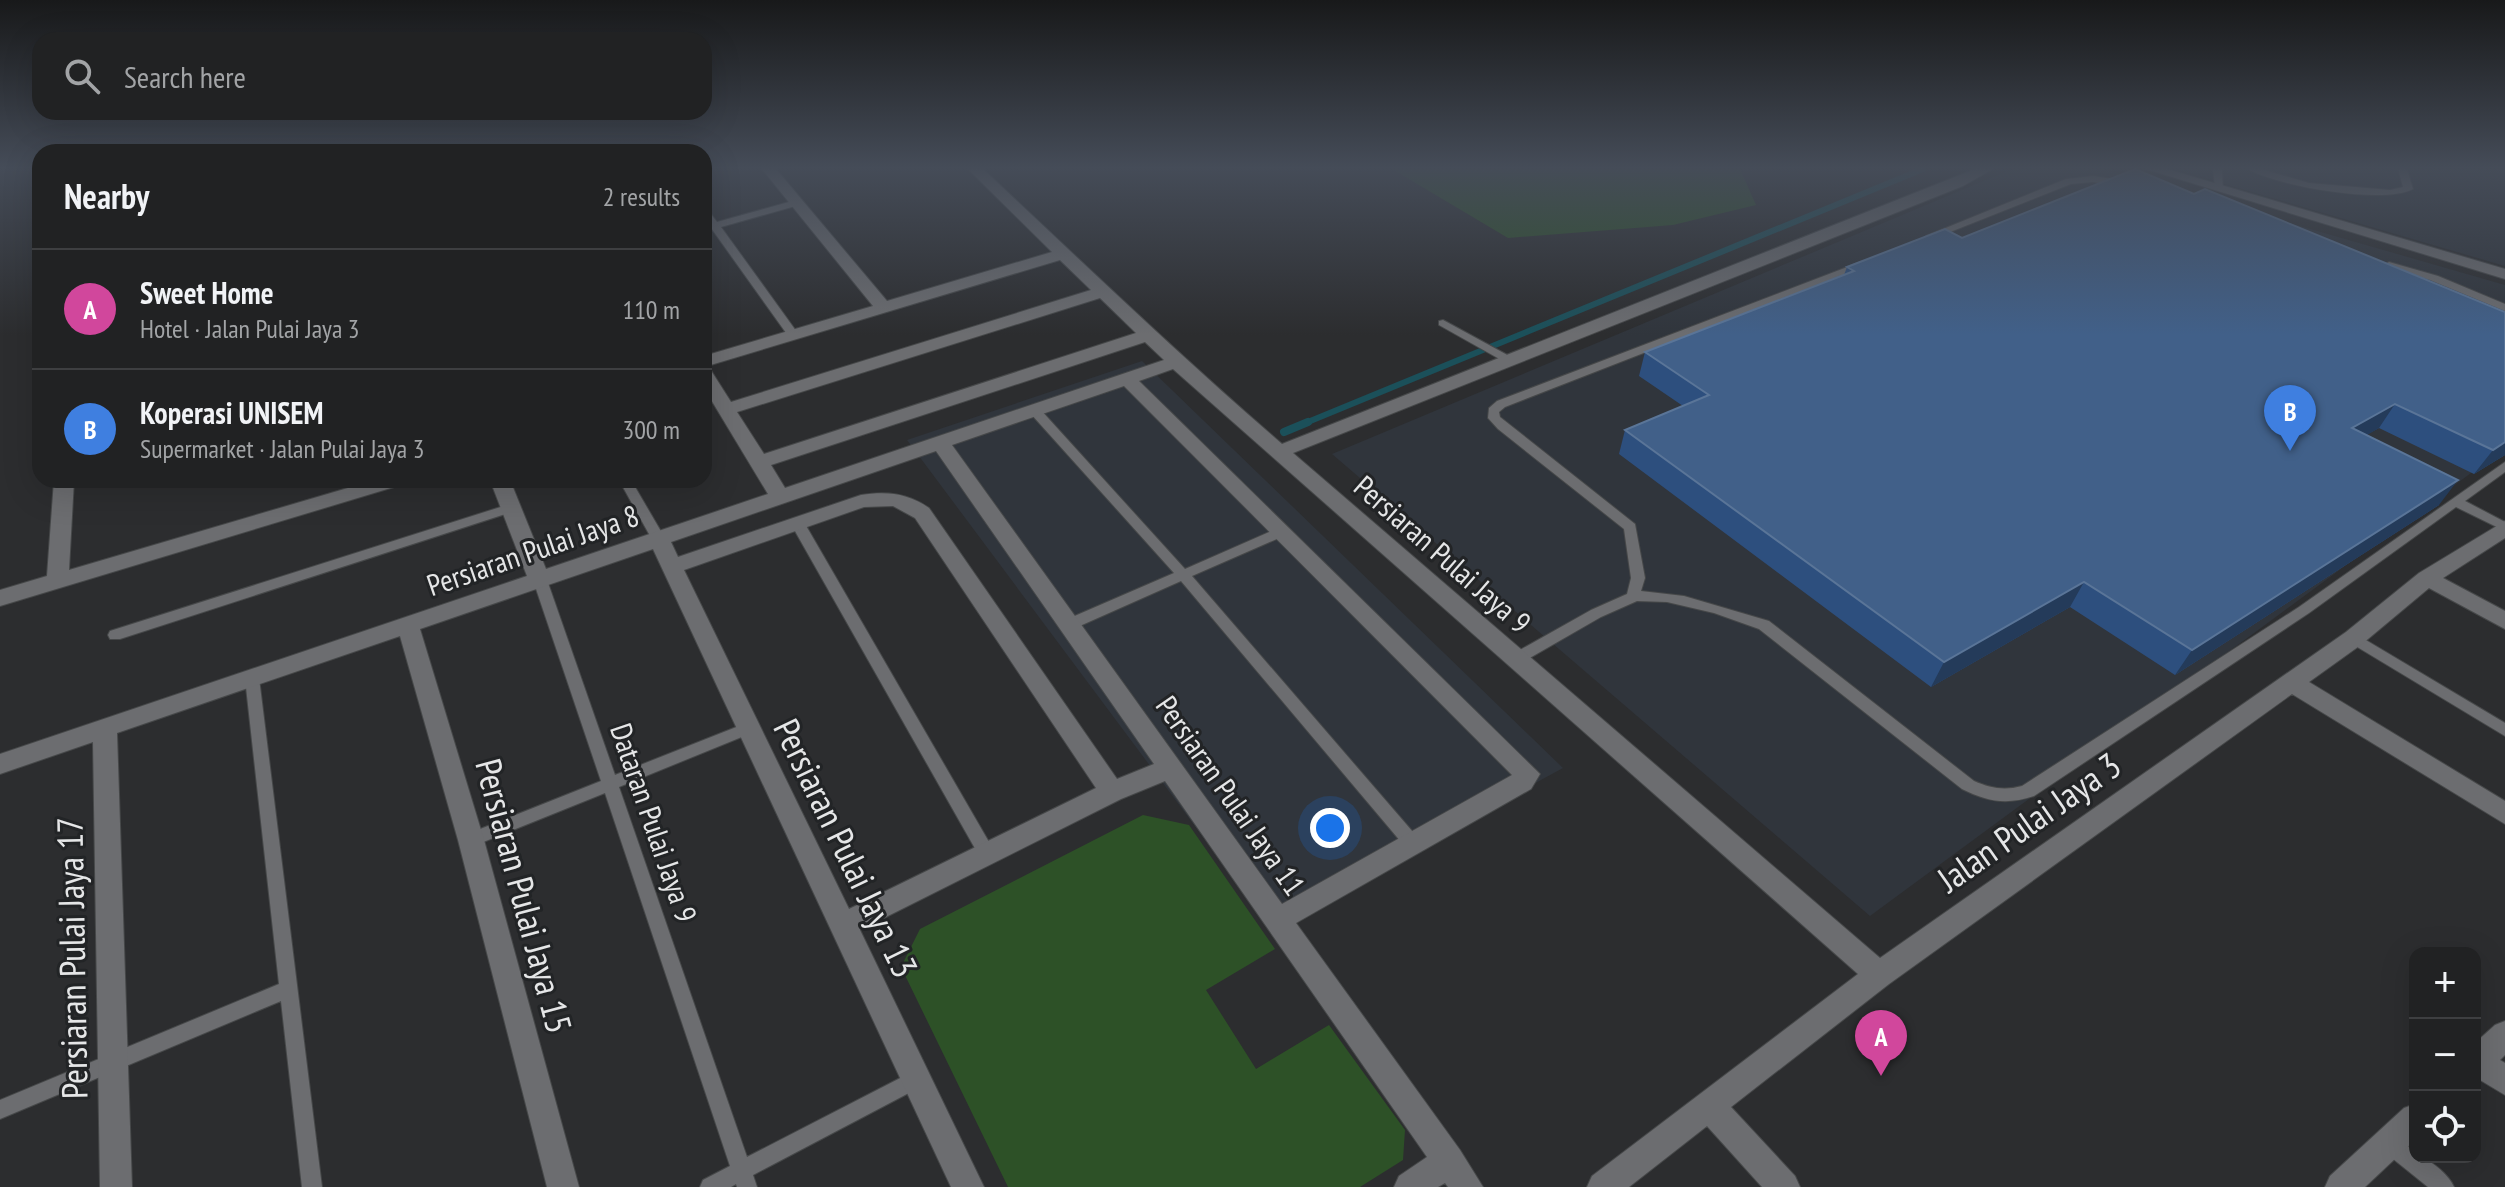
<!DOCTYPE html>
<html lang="en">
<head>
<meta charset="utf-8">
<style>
  :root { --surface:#212223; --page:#2d2f30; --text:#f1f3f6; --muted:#a2a4a6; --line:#3e3f41; --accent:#b45309 }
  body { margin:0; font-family:"PT Sans Narrow",sans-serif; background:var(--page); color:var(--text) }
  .controls { position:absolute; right:24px; bottom:24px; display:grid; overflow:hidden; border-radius:16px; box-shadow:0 8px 32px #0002 }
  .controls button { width:72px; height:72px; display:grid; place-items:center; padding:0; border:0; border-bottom:2px solid var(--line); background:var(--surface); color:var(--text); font:40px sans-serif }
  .you { position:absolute; left:1330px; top:828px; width:28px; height:28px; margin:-20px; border:6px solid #fff; border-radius:50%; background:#1a73e8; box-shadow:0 0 0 12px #1a73e833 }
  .badge { display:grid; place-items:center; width:52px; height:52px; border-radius:50%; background:var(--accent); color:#fff; font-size:26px; font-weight:700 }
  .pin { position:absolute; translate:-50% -66px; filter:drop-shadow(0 2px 4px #0008) }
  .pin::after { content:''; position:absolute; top:42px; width:28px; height:24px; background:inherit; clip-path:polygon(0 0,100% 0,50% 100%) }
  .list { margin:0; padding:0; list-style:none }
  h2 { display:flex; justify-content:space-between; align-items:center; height:104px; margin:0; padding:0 32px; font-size:34px }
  h2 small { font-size:26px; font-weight:400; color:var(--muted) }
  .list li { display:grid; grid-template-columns:52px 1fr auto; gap:24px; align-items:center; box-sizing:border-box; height:120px; padding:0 32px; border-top:2px solid var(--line) }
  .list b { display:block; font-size:30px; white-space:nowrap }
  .list p { margin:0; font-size:26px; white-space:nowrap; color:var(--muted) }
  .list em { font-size:26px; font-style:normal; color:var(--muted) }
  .icon { flex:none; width:44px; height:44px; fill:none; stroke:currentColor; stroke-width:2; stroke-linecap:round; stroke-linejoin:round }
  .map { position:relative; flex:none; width:2505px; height:1187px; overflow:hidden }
  .search { position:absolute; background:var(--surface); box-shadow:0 8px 32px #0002; left:32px; top:32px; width:680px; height:88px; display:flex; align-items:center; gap:20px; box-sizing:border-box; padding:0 28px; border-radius:24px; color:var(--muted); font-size:30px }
  .panel { position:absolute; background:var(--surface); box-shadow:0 8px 32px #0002; left:32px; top:144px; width:680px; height:344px; border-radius:24px }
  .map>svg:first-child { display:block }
  .built { fill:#30353c }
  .green { fill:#2d5127 }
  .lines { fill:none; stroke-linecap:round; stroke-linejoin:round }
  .stream-far1 { stroke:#1b505a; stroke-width:6 }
  .stream { stroke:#1b505a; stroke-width:8 }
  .service-casing { stroke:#464849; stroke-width:2 }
  .minor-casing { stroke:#464849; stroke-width:2 }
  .service { fill:#6c6d70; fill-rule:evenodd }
  .minor { fill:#6c6d70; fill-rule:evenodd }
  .wall { fill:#2d4f7e }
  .shaded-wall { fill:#243b5a }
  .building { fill:#416089; stroke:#5a7598; stroke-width:2 }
  .labels { text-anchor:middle; stroke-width:6; stroke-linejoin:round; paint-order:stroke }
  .street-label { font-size:30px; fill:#e5e6e7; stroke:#222426 }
  .near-street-label { font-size:36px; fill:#e5e6e7; stroke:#222426 }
</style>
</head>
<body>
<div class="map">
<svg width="2505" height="1187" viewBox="0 0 2505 1187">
  <rect width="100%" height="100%" fill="#2c2d2f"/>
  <!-- built -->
  <path class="built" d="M 2012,169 L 2102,169 L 2505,285 L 2505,448 L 1870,916 L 1332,454 Z
    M 2173,169 L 2505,169 L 2505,266 Z
    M 1142,361 L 1563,768 L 1271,928 L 907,440 Z"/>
  <!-- green -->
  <path class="green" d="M 1392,169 L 1740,169 L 1756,205 L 1673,225 L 1508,238 Z
    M 1143,815 L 1189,825 L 1275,949 L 1206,990 L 1256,1069 L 1329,1025 L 1405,1130 L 1403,1160 L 1360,1187 L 1008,1187 L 901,967 L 920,929 Z"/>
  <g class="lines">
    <!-- stream-far1 -->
    <path class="stream-far1" d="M 1303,424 L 1923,169"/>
    <!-- stream -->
    <path class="stream" d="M 1284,432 L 1308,422"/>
    <defs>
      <path id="service" d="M 2213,169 L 2222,169 L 2223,191 L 2215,189 Z
        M 2248,169 L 2261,169 L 2309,183 L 2390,190 L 2403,187 L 2398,169 L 2407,169 L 2413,189 C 2385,205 2276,186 2248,169 Z
        M 2093,176 L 2126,181 L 2131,184 L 2126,187 L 2093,182 L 2071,184 L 1935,238 L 1926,236 L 2066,179 Z
        M 796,200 L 801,203 L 799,205 L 721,227 L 799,335 L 793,338 L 789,337 L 704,218 L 704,208 L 707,209 L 717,222 Z
        M 1863,261 L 1868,264 L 1867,266 L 1505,407 L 1499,412 L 1500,417 L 1635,524 L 1645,578 L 1641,591 L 1684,596 L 1769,621 L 1974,781 C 1990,788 2004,791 2022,786 L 2299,607 L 2505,462 L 2505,472 L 2465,501 L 2505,522 L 2505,531 L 2456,507 L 2309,613 L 2034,796 C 2007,805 1988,802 1962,789 L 1759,629 L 1714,613 L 1667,602 L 1637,601 L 1601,617 L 1521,663 L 1511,663 L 1509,659 L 1511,655 L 1591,610 L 1627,594 L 1631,578 L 1624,529 L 1498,429 L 1488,418 L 1489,408 L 1497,401 Z
        M 2389,262 L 2438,276 L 2505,304 L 2505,311 L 2430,280 L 2385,267 L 2384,265 Z
        M 1443,320 L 1511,357 L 1513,359 L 1511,361 L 1503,361 L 1439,325 L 1439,321 Z
        M 1035,407 L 1039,408 L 1185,569 L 1276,529 L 1286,529 L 1288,532 L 1286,535 L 1192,576 L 1419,839 L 1421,844 L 1419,849 L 1413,851 L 1407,849 L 1181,581 L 1073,629 L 1063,629 L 1061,625 L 1063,621 L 1174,573 L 1031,414 L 1029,411 Z
        M 619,480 L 631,480 L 666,540 L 664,543 L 654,543 Z
        M 510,504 L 517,508 L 515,511 L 120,639 L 110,639 L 108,635 L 110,631 Z
        M 798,520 L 805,524 L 993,849 L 995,854 L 993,859 L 987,861 L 981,859 L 791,524 Z
        M 540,575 L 547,580 L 615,775 L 744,724 L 754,724 L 757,728 L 754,732 L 619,787 L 747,1157 L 910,1073 L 917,1070 L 924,1073 L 927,1079 L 924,1085 L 753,1175 L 757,1187 L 737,1187 L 736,1184 L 731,1187 L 700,1187 L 703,1180 L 730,1166 L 605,793 L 471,847 L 465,845 L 463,840 L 465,835 L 601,781 L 533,580 Z
        M 2354,633 L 2505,723 L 2505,736 L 2349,642 L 2347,638 Z
        M 252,673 L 257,674 L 259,678 L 322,1187 L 302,1187 L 281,1001 L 0,1119 L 0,1100 L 279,984 L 245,678 L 247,674 Z
        M 2389,1133 L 2415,1151 L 2415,1157 C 2429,1157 2449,1175 2454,1187 L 2428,1187 L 2382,1150 L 2379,1143 L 2382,1136 Z"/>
      <path id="minor" d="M 762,169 L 776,169 L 887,301 L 1052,252 L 968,169 L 983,169 C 1082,262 1177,353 1282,444 L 1975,169 L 1993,169 L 1963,186 L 1293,453 L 1880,958 L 2346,632 L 2419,573 L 2505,521 L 2505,538 L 2443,578 L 2505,611 L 2505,629 L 2429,588 L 2362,644 L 2309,682 L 2505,801 L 2505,824 L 2292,694 L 1889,984 L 1731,1107 L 1795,1176 L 1800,1187 L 1762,1187 L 1707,1126 L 1629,1187 L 1587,1187 L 1592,1176 L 1858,974 L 1173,369 L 1139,381 L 1540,774 L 1531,789 L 1296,923 L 1460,1150 L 1483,1187 L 1448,1187 L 1445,1183 L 1438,1187 L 1394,1187 L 1399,1176 L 1427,1157 L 1165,781 L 1121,799 L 860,930 L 984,1187 L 951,1187 L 653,549 L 420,629 L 484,840 L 579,1187 L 547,1187 L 458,840 L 400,636 L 117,733 L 132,1187 L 100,1187 L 93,742 L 0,774 L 0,754 L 527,576 L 490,480 L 510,480 L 546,569 L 768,494 L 704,388 L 704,368 L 710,369 L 731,402 L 1091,290 L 1060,260 L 704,367 L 704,356 L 873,306 ZM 1100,298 L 1136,333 L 764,454 L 737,412 ZM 1145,342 L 1164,360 L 785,488 L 771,465 ZM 1124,386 L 1512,775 L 1282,904 L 952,445 ZM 936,451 L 1154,764 L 1117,779 L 929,508 C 908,493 886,491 861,495 L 678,557 L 671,542 ZM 893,506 L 915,518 L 1096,788 L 849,909 L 684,570 L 864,507 Z
        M 2146,169 L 2167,169 L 2505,269 L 2505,279 Z
        M 54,480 L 74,480 L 69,570 L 375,480 L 407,480 L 404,484 L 0,606 L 0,590 L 47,576 Z
        M 2505,1021 L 2505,1055 L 2500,1060 L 2505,1063 L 2505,1095 L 2475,1077 L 2475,1043 L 2495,1025 Z
        M 2415,1104 L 2415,1140 L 2365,1187 L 2325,1187 L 2330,1176 L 2404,1108 Z"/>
    </defs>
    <!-- service casing -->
    <use href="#service" class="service-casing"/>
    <!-- minor casing -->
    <use href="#minor" class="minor-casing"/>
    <!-- service -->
    <use href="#service" class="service"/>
    <!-- minor -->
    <use href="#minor" class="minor"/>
  </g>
  <!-- wall -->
  <path class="wall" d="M 2135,169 L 2505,455 L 2474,474 L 2379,428 L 2366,435 L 2439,505 L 2175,675 L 2070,607 L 1931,687 L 1619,454 L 1625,430 L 1683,406 L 1639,376 L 1645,352 L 1844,275 L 1847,267 L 1962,238 Z"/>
  <!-- shaded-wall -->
  <path class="shaded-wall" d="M 2395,404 L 2379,428 L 2336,453 L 2352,428 Z
    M 2505,442 L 2505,455 L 2474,474 L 2493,450 Z
    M 2458,480 L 2439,505 L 2175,675 L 2192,650 Z
    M 2084,582 L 2070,607 L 1931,687 L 1944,662 Z"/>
  <!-- building -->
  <path class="building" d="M 2135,169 L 2194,194 L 2205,189 L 2505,312 L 2505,442 L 2493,450 L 2395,404 L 2352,428 L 2458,480 L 2192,650 L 2084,582 L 1944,662 L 1625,430 L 1709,395 L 1645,352 L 1854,271 L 1847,267 L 1945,229 L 1962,238 Z"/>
  <!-- sky -->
  <linearGradient id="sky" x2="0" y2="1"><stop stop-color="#18191a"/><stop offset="0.5" stop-color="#454c58"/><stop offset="1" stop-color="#454c58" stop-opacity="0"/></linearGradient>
  <rect width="2505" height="335" fill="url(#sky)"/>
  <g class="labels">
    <!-- street labels -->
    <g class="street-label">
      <text transform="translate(533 551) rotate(-19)" y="10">Persiaran Pulai Jaya 8</text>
      <text transform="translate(1442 555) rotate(41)" y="10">Persiaran Pulai Jaya 9</text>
      <text transform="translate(1230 796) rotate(55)" y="10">Persiaran Pulai Jaya 11</text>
      <text transform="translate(653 823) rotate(71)" y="10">Dataran Pulai Jaya 9</text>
    </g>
    <!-- near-street labels -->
    <g class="near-street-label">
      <text transform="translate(2029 822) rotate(-35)" y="13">Jalan Pulai Jaya 3</text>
      <text transform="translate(846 848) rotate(64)" y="13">Persiaran Pulai Jaya 13</text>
      <text transform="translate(524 896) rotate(75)" y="13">Persiaran Pulai Jaya 15</text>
      <text transform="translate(72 958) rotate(-91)" y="13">Persiaran Pulai Jaya 17</text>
    </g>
  </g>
</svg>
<div class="controls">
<button>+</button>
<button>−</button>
<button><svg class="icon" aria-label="locate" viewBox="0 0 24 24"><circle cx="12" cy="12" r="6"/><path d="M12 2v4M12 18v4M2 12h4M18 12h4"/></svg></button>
</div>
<div class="you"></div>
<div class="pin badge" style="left:1881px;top:1076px;background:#d1479c">A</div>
<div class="pin badge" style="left:2290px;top:451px;background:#3f7fe0">B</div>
<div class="search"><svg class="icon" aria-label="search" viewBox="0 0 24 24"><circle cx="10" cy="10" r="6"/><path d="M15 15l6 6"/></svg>Search here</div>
<section class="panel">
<h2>Nearby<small>2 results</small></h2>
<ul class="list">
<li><span class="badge" style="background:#d1479c">A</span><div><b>Sweet Home</b><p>Hotel · Jalan Pulai Jaya 3</p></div><em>110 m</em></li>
<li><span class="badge" style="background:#3f7fe0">B</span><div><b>Koperasi UNISEM</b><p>Supermarket · Jalan Pulai Jaya 3</p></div><em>300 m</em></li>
</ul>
</section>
</div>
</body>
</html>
